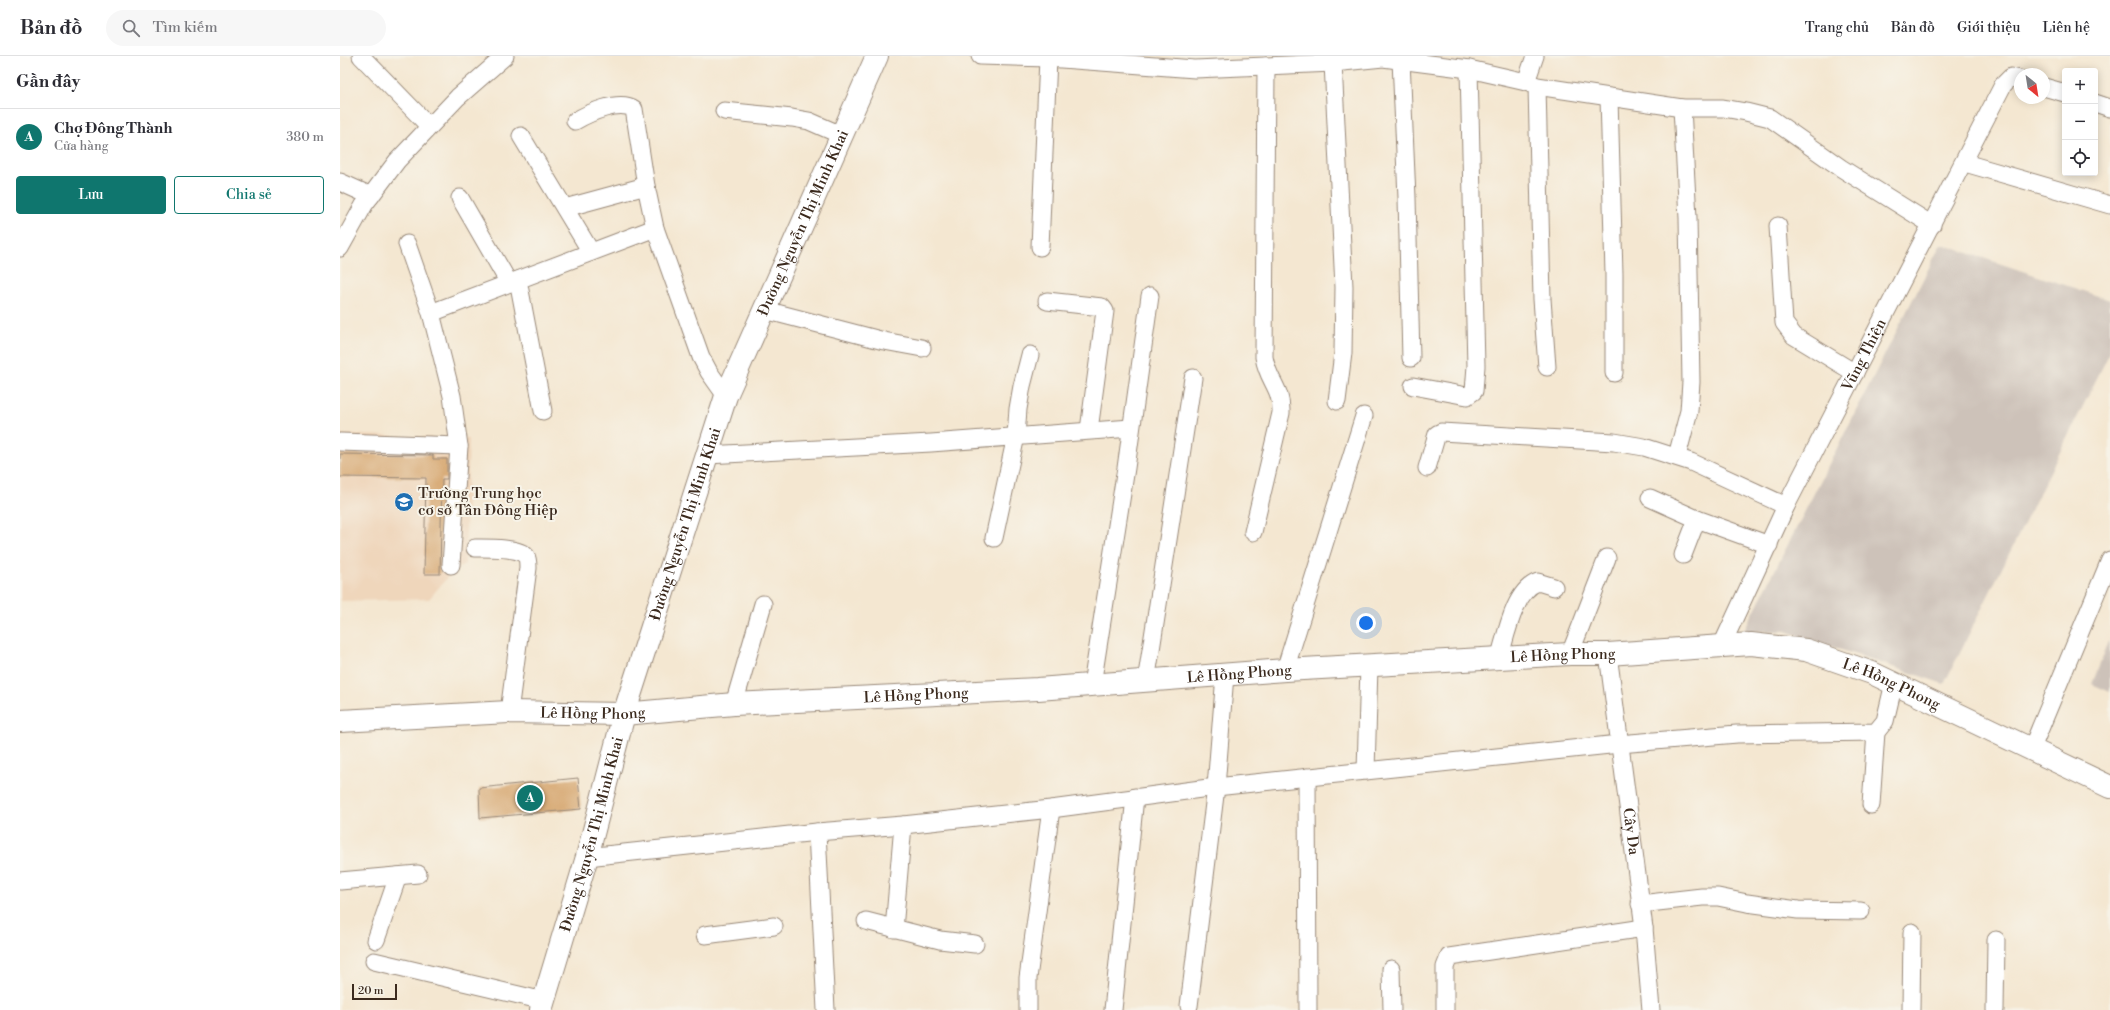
<!DOCTYPE html>
<html lang="vi">
<head>
<meta charset="utf-8">
<style>
  :root { --surface:#fff; --page:#f7f7f7; --text:#2b2b33; --muted:#7c7c81; --line:#e1e1e2; --accent:#0f766e }
  body { margin:0; font-family:"Libre Bodoni",serif; background:var(--page); color:var(--text) }
  .controls { position:absolute; right:12px; top:12px; display:grid; overflow:hidden; border-radius:4px; box-shadow:0 2px 10px #0003 }
  .controls button { width:36px; height:36px; display:grid; place-items:center; padding:0; border:0; border-bottom:1px solid var(--line); background:var(--surface); color:var(--text); font:20px sans-serif }
  .compass { position:absolute; left:1674px; top:12px; width:36px; height:36px; border-radius:50%; background:var(--surface); box-shadow:0 2px 10px #0003; rotate:150deg }
  .scale { position:absolute; left:12px; bottom:10px; width:45px; box-sizing:border-box; padding-left:4px; border:2px solid #3b2a1e; border-top:0; font-size:11px; line-height:14px; white-space:nowrap; color:#3b2a1e; -webkit-text-stroke:3px #f7f3e8; paint-order:stroke }
  .you { position:absolute; left:1026px; top:567px; width:14px; height:14px; margin:-10px; border:3px solid #fff; border-radius:50%; background:#1a73e8; box-shadow:0 0 0 6px #1a73e833 }
  .badge { display:grid; place-items:center; width:26px; height:26px; border-radius:50%; background:var(--accent); color:#fff; font-size:13px; font-weight:700 }
  .pin { position:absolute; translate:-50% -50%; border:2px solid #fff; box-shadow:0 1px 4px #0006 }
  .list { margin:0; padding:0; list-style:none }
  h2 { display:flex; justify-content:space-between; align-items:center; height:52px; margin:0; padding:0 16px; font-size:17px }
  h2 small { font-size:13px; font-weight:400; color:var(--muted) }
  .list li { display:grid; grid-template-columns:26px 1fr auto; gap:12px; align-items:center; box-sizing:border-box; height:56px; padding:0 16px; border-top:1px solid var(--line) }
  .list b { display:block; font-size:15px; white-space:nowrap }
  .list p { margin:0; font-size:13px; white-space:nowrap; color:var(--muted) }
  .list em { font-size:13px; font-style:normal; color:var(--muted) }
  .actions { display:flex; gap:8px; padding:12px 16px }
  .actions a { flex:1; padding:9px 0; border:1px solid var(--accent); border-radius:4px; text-align:center; font-size:14px; color:var(--accent) }
  .actions .main { background:var(--accent); color:#fff }
  .icon { flex:none; width:22px; height:22px; fill:none; stroke:currentColor; stroke-width:2; stroke-linecap:round; stroke-linejoin:round }
  .map { position:relative; flex:none; width:1770px; height:954px; overflow:hidden }
  header { display:flex; align-items:center; gap:24px; box-sizing:border-box; height:56px; padding:0 20px; background:var(--surface); border-bottom:1px solid var(--line) }
  header strong { font-size:19px }
  nav { display:flex; gap:22px; margin-inline-start:auto; font-size:14px }
  .search { width:280px; height:36px; background:var(--page); display:flex; align-items:center; gap:10px; box-sizing:border-box; padding:0 14px; border-radius:22px; color:var(--muted); font-size:15px }
  main { display:flex }
  aside { flex:1; background:var(--surface) }
  .map>svg:first-child { display:block }
  .built { fill:#efd6bb }
  .industrial { fill:#cdc2b9 }
  .building { fill:#d9ad7a }
  .lines { fill:none; stroke-linecap:round; stroke-linejoin:round }
  .minor-casing { stroke:#988878; stroke-width:19 }
  .secondary-casing { stroke:#988878; stroke-width:24 }
  .minor { stroke:#fff; stroke-width:17 }
  .secondary { stroke:#fff; stroke-width:22 }
  .labels { text-anchor:middle; stroke-width:4; stroke-linejoin:round; paint-order:stroke }
  .street-label { font-size:15px; fill:#3b2a1e; stroke:#f7f3e8 }
  .poi-label { font-size:15px; fill:#3b2a1e; stroke:#f7f3e8; text-anchor:start }
</style>
</head>
<body>
<header>
<strong>Bản đồ</strong>
<div class="search"><svg class="icon" aria-label="search" viewBox="0 0 24 24"><circle cx="10" cy="10" r="6"/><path d="M15 15l6 6"/></svg>Tìm kiếm</div>
<nav><a>Trang chủ</a><a>Bản đồ</a><a>Giới thiệu</a><a>Liên hệ</a></nav>
</header>
<main>
<aside>
<h2>Gần đây<small></small></h2>
<ul class="list">
<li><span class="badge">A</span><div><b>Chợ Đông Thành</b><p>Cửa hàng</p></div><em>380 m</em></li>
</ul>
<div class="actions"><a class="main">Lưu</a><a>Chia sẻ</a></div>
</aside>
<div class="map">
<svg width="1770" height="954" viewBox="0 0 1770 954">
  <rect width="100%" height="100%" fill="#f7f3e8"/>
  <filter id="ink" filterUnits="userSpaceOnUse"><feTurbulence type="fractalNoise" baseFrequency=".025" numOctaves="2"/><feDisplacementMap in="SourceGraphic" scale="8" xChannelSelector="R" yChannelSelector="G"/><feConvolveMatrix kernelMatrix="1 2 1 2 8 2 1 2 1" color-interpolation-filters="sRGB"/></filter>
  <filter id="wash" filterUnits="userSpaceOnUse"><feTurbulence type="fractalNoise" baseFrequency=".012" numOctaves="4" result="noise"/><feDisplacementMap in="SourceGraphic" scale="16" xChannelSelector="R" yChannelSelector="G"/><feGaussianBlur stdDeviation="0.9" result="paint"/><feColorMatrix in="noise" values="0 0 0 0 0 0 0 0 0 0 0 0 0 0 0 0 0 1.4 0 .05"/><feComposite in="paint" operator="in"/></filter>
  <g filter="url(#wash)">
    <rect width="100%" height="100%" fill="#f4e7d1"/>
    <!-- built -->
    <path class="built" d="M 0,378 L 129,383 L 125,508 L 111,517 L 89,543 L 0,545 Z"/>
    <!-- industrial -->
    <path class="industrial" d="M 1601,188 L 1770,244 L 1770,296 L 1604,628 L 1445,575 L 1404,575 Z
      M 1770,583 L 1770,636 L 1752,628 Z"/>
    <g id="blocks">
      <!-- building -->
      <path class="building" d="M 0,398 L 93,399 L 93,403 L 107,403 L 107,423 L 102,423 L 100,518 L 84,518 L 86,422 L 0,421 Z
        M 238,722 L 241,753 L 140,762 L 139,732 Z"/>
    </g>
  </g>
  <g filter="url(#ink)">
    <use href="#blocks" fill-opacity="0" stroke="#988878" stroke-width="1"/>
    <g class="lines">
      <defs>
        <g id="minor">
          <path d="M 21,0 L 89,70"/>
          <path d="M 640,0 L 708,2 L 855,13 L 993,7 L 1043,2 L 1129,13 L 1186,26 L 1197,30 L 1342,52 L 1383,52 L 1406,56 L 1430,62 L 1501,112 L 1592,169"/>
          <path d="M 1061,4 L 1067,142 L 1071,302"/>
          <path d="M 993,7 L 1004,231 L 1003,297 L 997,345"/>
          <path d="M 1186,26 L 1195,0"/>
          <path d="M 1197,30 L 1202,243 L 1207,311"/>
          <path d="M 1704,31 L 1725,37"/>
          <path d="M 1269,42 L 1274,218 L 1274,317"/>
          <path d="M 1755,47 L 1770,52"/>
          <path d="M 384,55 L 452,62 L 469,65 L 501,79"/>
          <path d="M 235,65 C 249,57 279,43 294,53 L 306,130 L 315,172 L 361,301 L 369,316 L 386,340"/>
          <path d="M 181,80 L 251,196"/>
          <path d="M 1625,107 L 1770,149"/>
          <path d="M 0,126 L 31,140"/>
          <path d="M 120,142 L 169,227"/>
          <path d="M 225,152 L 306,130"/>
          <path d="M 1438,170 L 1444,267 L 1454,280 L 1515,317"/>
          <path d="M 67,188 L 91,257 L 112,340 L 119,390 L 111,509"/>
          <path d="M 700,191 L 708,2"/>
          <path d="M 0,192 L 24,149 L 57,105 L 118,41 L 165,0"/>
          <path d="M 178,224 L 203,355"/>
          <path d="M 707,245 L 762,251 L 765,255 L 749,374"/>
          <path d="M 425,254 L 544,285 L 582,292"/>
          <path d="M 91,257 L 315,172"/>
          <path d="M 1073,330 L 1127,340 L 1134,335 L 1136,310 L 1129,13"/>
          <path d="M 0,386 L 119,390"/>
          <path d="M 367,399 L 591,387 L 791,372"/>
          <path d="M 1337,400 L 1349,355 L 1351,326 L 1348,162 L 1342,52"/>
          <path d="M 1087,412 L 1097,378 L 1101,376 L 1274,386 L 1304,391 L 1351,406 L 1446,450"/>
          <path d="M 1310,442 L 1357,463 L 1429,489"/>
          <path d="M 913,476 L 941,357 C 942,331 928,326 924,301 L 926,10"/>
          <path d="M 654,482 L 676,380 L 678,353 L 682,330 L 690,299"/>
          <path d="M 135,492 C 146,492 179,491 186,500 C 188,503 188,508 188,512 L 169,656"/>
          <path d="M 1343,499 L 1357,463"/>
          <path id="s1" d="M 1382,589 L 1446,450 L 1663,29 L 1671,21 L 1680,23"/>
          <path d="M 1230,598 L 1267,502"/>
          <path id="s2" d="M 1268,598 L 1304,872 L 1311,954"/>
          <path d="M 1159,603 C 1166,580 1174,534 1198,526 L 1214,531"/>
          <path d="M 945,614 L 1024,360"/>
          <path d="M 806,626 L 853,322"/>
          <path d="M 752,629 L 786,412 L 810,240"/>
          <path d="M 394,648 L 423,548"/>
          <path d="M 1692,692 L 1770,504"/>
          <path d="M 1026,715 L 1029,610"/>
          <path d="M 967,721 L 968,954"/>
          <path d="M 1531,749 L 1536,676"/>
          <path d="M 477,776 L 486,954"/>
          <path d="M 247,801 L 477,776 L 563,769 L 711,753 L 876,731 L 1279,688 L 1397,678 L 1536,676 L 1545,665 L 1554,627"/>
          <path d="M 0,825 L 78,818"/>
          <path d="M 1300,848 L 1362,841 L 1378,841 L 1407,847 L 1458,854 L 1521,855"/>
          <path d="M 526,865 L 600,884 L 635,888"/>
          <path d="M 554,873 L 563,769"/>
          <path d="M 365,879 L 434,870"/>
          <path d="M 36,884 L 58,820"/>
          <path d="M 34,905 L 204,945"/>
          <path d="M 1051,913 L 1052,954"/>
          <path d="M 849,950 L 876,731 L 885,619"/>
          <path d="M 688,954 L 688,922 L 711,753"/>
          <path d="M 773,954 L 795,741"/>
          <path d="M 1105,954 L 1105,911 L 1109,901 L 1304,872"/>
          <path d="M 1571,954 L 1572,876"/>
          <path d="M 1655,954 L 1656,884"/>
        </g>
        <g id="secondary">
          <path id="s3" d="M 0,665 L 169,656 L 284,658 L 394,648 L 698,633 L 945,614 L 1230,598 L 1268,598 L 1411,588 L 1466,594 L 1532,617 L 1770,731"/>
          <path id="s4" d="M 201,954 L 247,801 L 284,658 L 386,340 L 537,0"/>
        </g>
      </defs>
      <!-- minor casing -->
      <use href="#minor" class="minor-casing"/>
      <!-- secondary casing -->
      <use href="#secondary" class="secondary-casing"/>
      <!-- minor -->
      <use href="#minor" class="minor"/>
      <!-- secondary -->
      <use href="#secondary" class="secondary"/>
    </g>
  </g>
  <!-- icons -->
  <defs>
    <symbol id="school-disc" viewBox="-11 -11 22 22"><circle r="9.5" fill="#1f6fb2" stroke="#f7f3e8"/><path d="M0-5L7-2L0 1L-7-2ZM-4 1L0 2.5L4 1V4Q0 6-4 4Z" fill="#fff"/></symbol>
  </defs>
  <g fill-rule="evenodd">
    <use href="#school-disc" x="53" y="435" width="22" height="22"/>
  </g>
  <g class="labels">
    <!-- street labels -->
    <g class="street-label">
      <text dy="5" stroke="none"><textPath href="#s4" startOffset="831">Đường Nguyễn Thị Minh Khai</textPath></text>
      <text dy="5" stroke="none"><textPath href="#s1" startOffset="323">Vũng Thiện</textPath></text>
      <text dy="5" stroke="none"><textPath href="#s4" startOffset="507">Đường Nguyễn Thị Minh Khai</textPath></text>
      <text dy="5" stroke="none"><textPath href="#s3" startOffset="1225">Lê Hồng Phong</textPath></text>
      <text dy="5" stroke="none"><textPath href="#s3" startOffset="901">Lê Hồng Phong</textPath></text>
      <text dy="5" stroke="none"><textPath href="#s3" startOffset="1561">Lê Hồng Phong</textPath></text>
      <text dy="5" stroke="none"><textPath href="#s3" startOffset="577">Lê Hồng Phong</textPath></text>
      <text dy="5" stroke="none"><textPath href="#s3" startOffset="253">Lê Hồng Phong</textPath></text>
      <text dy="5" stroke="none"><textPath href="#s2" startOffset="179">Cây Da</textPath></text>
      <text dy="5" stroke="none"><textPath href="#s4" startOffset="183">Đường Nguyễn Thị Minh Khai</textPath></text>
    </g>
    <!-- poi labels -->
    <g class="poi-label">
      <text x="78" y="442">Trường Trung học<tspan x="78" dy="17">cơ sở Tân Đông Hiệp</tspan></text>
    </g>
  </g>
</svg>
<div class="controls">
<button>+</button>
<button>−</button>
<button><svg class="icon" aria-label="locate" viewBox="0 0 24 24"><circle cx="12" cy="12" r="6"/><path d="M12 2v4M12 18v4M2 12h4M18 12h4"/></svg></button>
</div>
<svg class="compass" viewBox="-18 -18 36 36"><path d="M0-13l5 13h-10z" fill="#e53935"/><path d="M0 13l5-13h-10z" fill="#7c7c81"/></svg>
<div class="scale">20 m</div>
<div class="you"></div>
<div class="pin badge" style="left:190px;top:742px">A</div>
</div>
</main>
</body>
</html>
